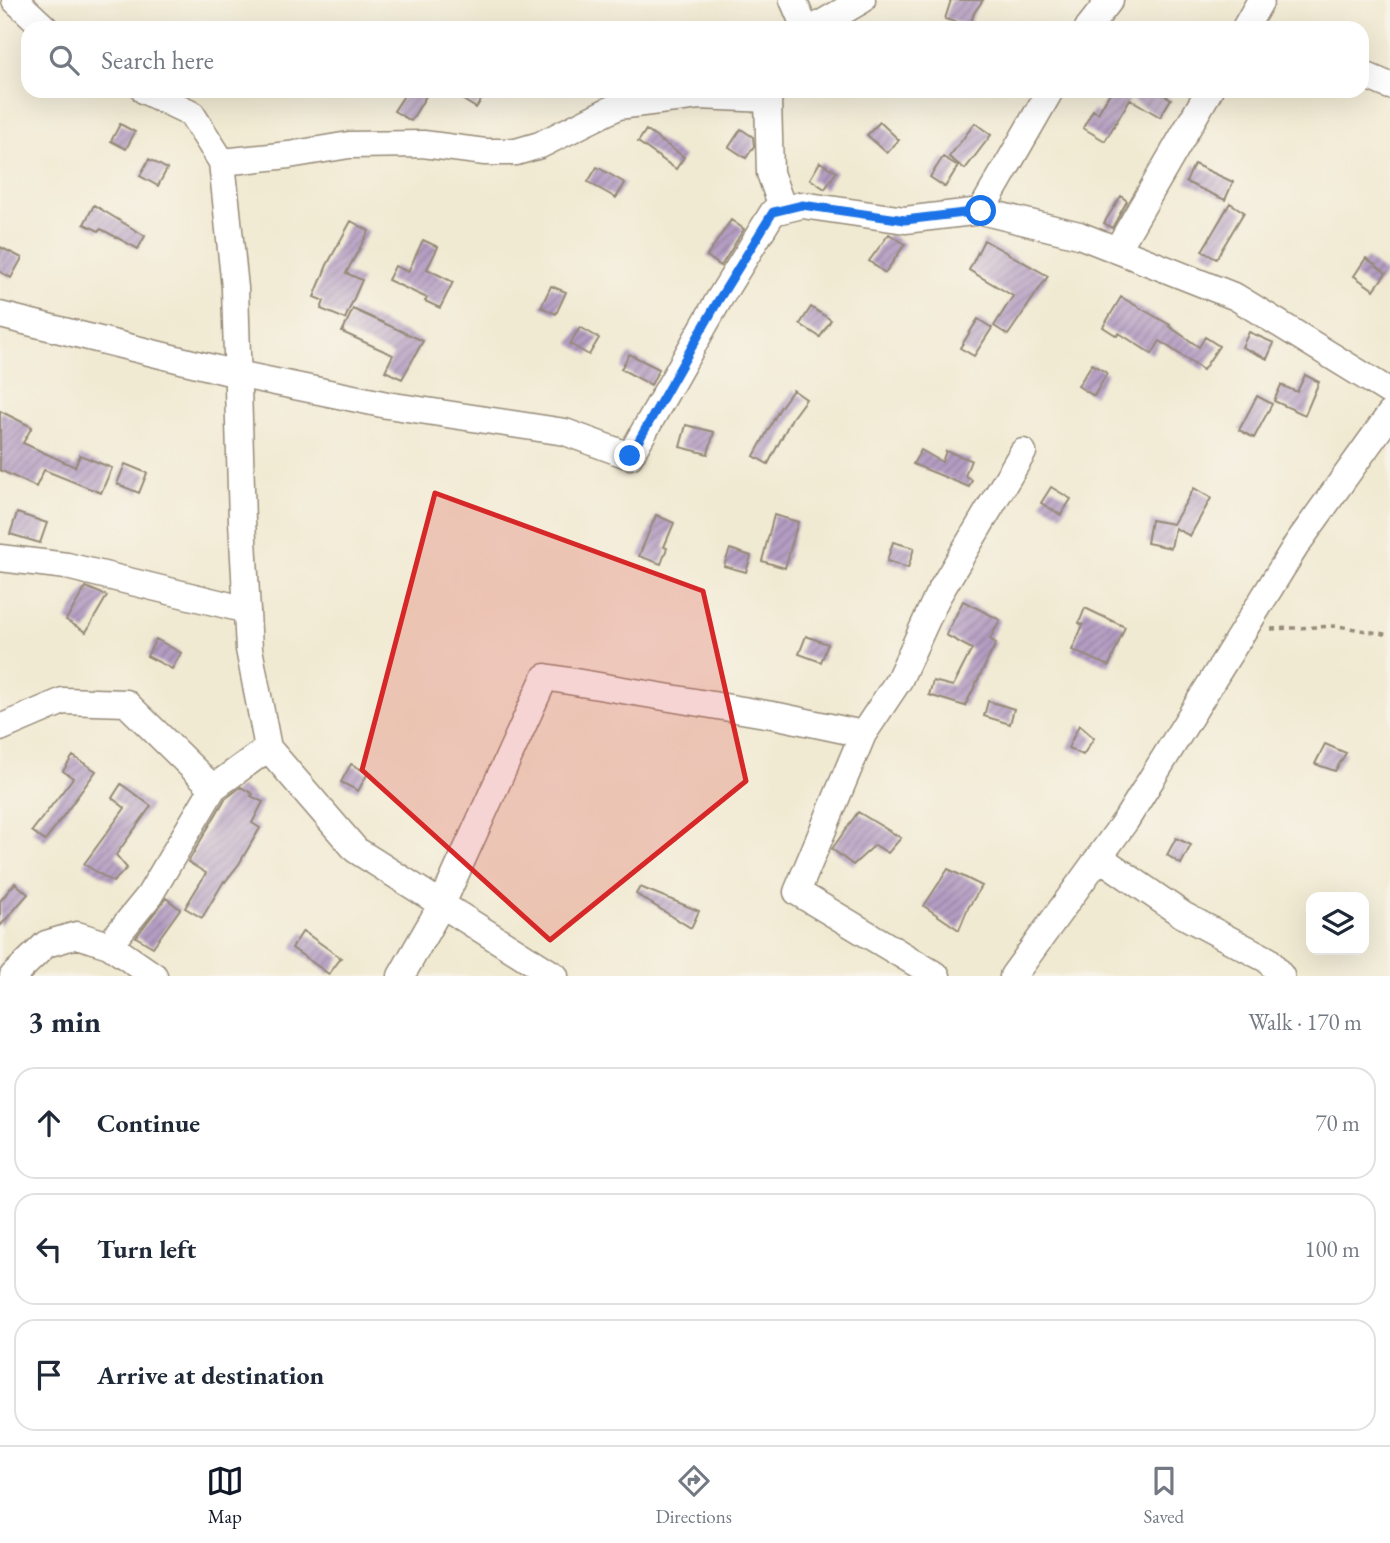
<!DOCTYPE html>
<html lang="en">
<head>
<meta charset="utf-8">
<style>
  :root { --surface:#fff; --page:#f2f2f3; --text:#1f2937; --muted:#747a83; --line:#e0e1e3; --accent:#111827 }
  body { margin:0; font-family:"EB Garamond",serif; background:var(--page); color:var(--text) }
  .controls { position:absolute; right:21px; bottom:21px; display:grid; overflow:hidden; border-radius:14px; box-shadow:0 7px 28px #0002 }
  .controls button { width:63px; height:63px; display:grid; place-items:center; padding:0; border:0; border-bottom:2px solid var(--line); background:var(--surface); color:var(--text); font:35px sans-serif }
  .stop { position:absolute; width:21px; height:21px; margin:-16px; border:5px solid #1a73e8; border-radius:50%; background:#fff }
  .stop.end { background:#1a73e8; border-color:#fff; box-shadow:0 2px 7px #0008 }
  .list { margin:0; padding:0; list-style:none }
  h2 { display:flex; justify-content:space-between; align-items:center; height:91px; margin:0; padding:0 28px; font-size:30px }
  h2 small { font-size:23px; font-weight:400; color:var(--muted) }
  .list li { display:grid; grid-template-columns:46px 1fr auto; gap:21px; align-items:center; box-sizing:border-box; height:112px; margin:0 14px 14px; padding:0 14px; border:2px solid var(--line); border-radius:21px }
  .list b { display:block; font-size:26px; white-space:nowrap }
  .list em { font-size:23px; font-style:normal; color:var(--muted) }
  .icon { flex:none; width:38px; height:38px; fill:none; stroke:currentColor; stroke-width:2; stroke-linecap:round; stroke-linejoin:round }
  .map { position:relative; flex:none; width:1390px; height:976px; overflow:hidden }
  .search { position:absolute; background:var(--surface); box-shadow:0 7px 28px #0002; left:21px; right:21px; top:21px; height:77px; display:flex; align-items:center; gap:18px; box-sizing:border-box; padding:0 24px; border-radius:21px; color:var(--muted); font-size:26px }
  .sheet { height:469px; background:var(--surface) }
  nav { display:flex; justify-content:space-around; align-items:center; box-sizing:border-box; height:98px; border-top:2px solid var(--line); background:var(--surface); font-size:19px; color:var(--muted) }
  nav a { display:grid; justify-items:center; gap:4px }
  nav .on { color:var(--accent) }
  .map>svg:first-child { display:block }
  .building { fill:url(#building-hatch) }
  .lines { fill:none; stroke-linecap:round; stroke-linejoin:round }
  .minor-casing { stroke:#968a78; stroke-width:29 }
  .path { stroke:#968a78; stroke-width:3.5; stroke-dasharray:5 5; stroke-linecap:butt }
  .minor { stroke:#fff; stroke-width:26 }
  .route { stroke:#1a73e8; stroke-width:9 }
  .marked { fill:#d62828; fill-opacity:0.2; stroke:#d62828; stroke-width:5; stroke-linejoin:round }
</style>
</head>
<body>
<div class="map">
<svg width="1390" height="976" viewBox="0 0 1390 976">
  <defs>
    <pattern id="building-hatch" width="6" height="6" patternUnits="userSpaceOnUse" patternTransform="scale(1.75)"><rect width="6" height="6" fill="#b49dc3"/><path d="M-1 1l2-2M0 6l6-6M5 7l2-2" fill="none" stroke="#94809e"/></pattern>
  </defs>
  <rect width="100%" height="100%" fill="#f7f3e8"/>
  <filter id="ink" filterUnits="userSpaceOnUse"><feTurbulence type="fractalNoise" baseFrequency=".0143" numOctaves="2"/><feDisplacementMap in="SourceGraphic" scale="14" xChannelSelector="R" yChannelSelector="G"/><feConvolveMatrix kernelMatrix="1 2 1 2 8 2 1 2 1" color-interpolation-filters="sRGB"/></filter>
  <filter id="wash" filterUnits="userSpaceOnUse"><feTurbulence type="fractalNoise" baseFrequency=".00686" numOctaves="4" result="noise"/><feDisplacementMap in="SourceGraphic" scale="28" xChannelSelector="R" yChannelSelector="G"/><feGaussianBlur stdDeviation="1.57" result="paint"/><feColorMatrix in="noise" values="0 0 0 0 0 0 0 0 0 0 0 0 0 0 0 0 0 1.4 0 .05"/><feComposite in="paint" operator="in"/></filter>
  <g filter="url(#wash)">
    <rect width="100%" height="100%" fill="#f1ead3"/>
    <g id="blocks">
      <!-- building -->
      <path class="building" d="M 951,0 L 983,0 L 974,13 L 970,26 L 945,19 Z
        M 407,91 L 429,91 L 411,121 L 394,111 Z
        M 449,91 L 487,91 L 476,108 Z
        M 1111,91 L 1158,91 L 1171,99 L 1160,117 L 1130,99 L 1105,141 L 1083,128 L 1093,110 L 1098,113 Z
        M 880,122 L 899,140 L 887,153 L 867,135 Z
        M 975,123 L 991,135 L 965,169 L 949,157 Z
        M 120,124 L 135,132 L 126,149 L 111,141 Z
        M 741,129 L 753,137 L 754,146 L 746,158 L 729,147 Z
        M 646,130 L 684,157 L 676,169 L 638,142 Z
        M 943,157 L 958,166 L 945,187 L 930,177 Z
        M 149,159 L 167,169 L 158,186 L 140,176 Z
        M 820,162 L 836,172 L 825,189 L 810,179 Z
        M 1194,164 L 1233,182 L 1225,200 L 1186,182 Z
        M 597,167 L 625,183 L 616,198 L 588,182 Z
        M 1121,196 L 1127,201 L 1112,228 L 1104,223 Z
        M 1230,203 L 1244,212 L 1216,259 L 1202,251 Z
        M 94,205 L 145,236 L 138,249 L 101,229 L 99,231 L 84,224 Z
        M 731,220 L 744,229 L 721,266 L 707,256 Z
        M 351,221 L 369,231 L 346,273 L 362,280 L 345,319 L 321,309 L 324,301 L 314,297 L 327,265 Z
        M 889,234 L 905,244 L 885,273 L 869,261 Z
        M 423,240 L 438,247 L 427,269 L 453,282 L 440,308 L 425,301 L 427,298 L 388,280 L 395,266 L 408,272 Z
        M 984,240 L 1048,276 L 1008,335 L 994,326 L 1013,296 L 969,270 Z
        M 0,247 L 22,258 L 11,278 L 0,272 Z
        M 1366,258 L 1386,273 L 1374,290 L 1354,276 Z
        M 551,286 L 566,292 L 556,314 L 541,307 Z
        M 1121,297 L 1170,325 L 1169,326 L 1199,347 L 1205,337 L 1219,346 L 1203,370 L 1160,341 L 1152,354 L 1119,333 L 1117,336 L 1103,327 Z
        M 811,307 L 831,320 L 820,337 L 800,324 Z
        M 353,309 L 423,341 L 402,379 L 385,371 L 393,355 L 342,332 Z
        M 978,319 L 992,328 L 974,356 L 960,348 Z
        M 580,327 L 599,338 L 589,355 L 570,344 Z
        M 1249,332 L 1274,343 L 1267,359 L 1242,347 Z
        M 629,354 L 659,369 L 651,385 L 621,369 Z
        M 1092,364 L 1107,373 L 1094,396 L 1078,386 Z
        M 1305,375 L 1319,382 L 1305,415 L 1274,401 L 1281,385 L 1297,392 Z
        M 793,390 L 806,399 L 792,418 L 768,464 L 754,456 L 780,408 Z
        M 1257,396 L 1272,404 L 1254,438 L 1239,430 Z
        M 0,411 L 32,427 L 23,443 L 75,467 L 80,455 L 112,468 L 101,493 L 44,470 L 36,487 L 0,470 Z
        M 686,425 L 714,432 L 708,454 L 680,447 Z
        M 921,450 L 942,462 L 946,451 L 971,460 L 965,476 L 972,480 L 969,487 L 913,464 Z
        M 125,464 L 147,473 L 139,493 L 117,484 Z
        M 1051,487 L 1071,499 L 1061,515 L 1041,503 Z
        M 1194,488 L 1211,498 L 1190,536 L 1175,528 L 1171,548 L 1147,543 L 1151,520 L 1173,524 Z
        M 17,513 L 47,523 L 40,543 L 10,534 Z
        M 656,515 L 674,523 L 664,547 L 667,548 L 661,564 L 639,556 Z
        M 774,515 L 798,522 L 785,568 L 762,561 Z
        M 893,542 L 914,548 L 908,568 L 887,561 Z
        M 730,549 L 751,556 L 746,572 L 724,566 Z
        M 86,587 L 107,596 L 86,632 L 66,620 Z
        M 963,601 L 1000,620 L 990,639 L 996,643 L 965,706 L 929,695 L 933,681 L 953,686 L 972,649 L 946,635 Z
        M 1085,608 L 1125,627 L 1109,666 L 1072,650 L 1083,625 L 1079,623 Z
        M 806,636 L 828,644 L 821,662 L 799,654 Z
        M 156,639 L 181,653 L 172,669 L 147,656 Z
        M 988,701 L 1014,709 L 1010,724 L 984,716 Z
        M 1079,725 L 1094,738 L 1083,755 L 1068,748 Z
        M 1325,744 L 1346,753 L 1335,771 L 1315,764 Z
        M 73,756 L 96,771 L 45,841 L 32,831 L 73,778 L 63,771 Z
        M 351,764 L 368,773 L 358,791 L 341,782 Z
        M 121,784 L 151,806 L 116,855 L 127,868 L 113,882 L 84,864 L 125,808 L 112,798 Z
        M 241,787 L 253,794 L 251,796 L 263,802 L 252,823 L 260,828 L 239,864 L 225,882 L 224,881 L 202,918 L 185,908 L 206,873 L 188,862 L 225,799 Z
        M 858,812 L 901,838 L 888,853 L 875,845 L 853,865 L 832,849 Z
        M 1176,838 L 1191,845 L 1181,864 L 1167,855 Z
        M 948,869 L 982,886 L 968,908 L 959,930 L 924,906 Z
        M 15,883 L 28,894 L 0,926 L 0,901 Z
        M 640,887 L 699,911 L 691,928 L 636,894 Z
        M 166,898 L 180,909 L 153,947 L 136,937 Z
        M 303,931 L 341,958 L 329,974 L 292,948 Z"/>
    </g>
  </g>
  <g filter="url(#ink)">
    <use href="#blocks" fill-opacity="0" stroke="#968a78" stroke-width="2"/>
    <g class="lines">
      <defs>
        <path id="minor" d="M 15,0 L 45,28
          M 793,0 L 805,28
          M 814,28 L 862,0
          M 1088,28 L 1110,0
          M 1245,28 L 1261,0
          M 1362,74 L 1390,86
          M 145,91 L 191,113 L 222,162 L 235,288 L 242,521 L 249,649 L 268,748 L 356,850 L 555,976
          M 772,91 L 768,99 L 770,173 L 783,209
          M 222,162 L 289,155 L 349,145 L 423,144 L 485,152 L 516,152 L 540,145 L 618,106 L 699,96 L 768,99
          M 981,211 L 1050,91
          M 1117,250 L 1209,91
          M 0,315 L 237,374 L 387,405 L 565,432 L 630,456 L 718,301 L 773,212 L 802,205 L 905,220 L 981,211 L 1079,235 L 1236,297 L 1390,392
          M 0,558 L 67,566 L 247,610
          M 0,728 L 63,701 L 126,703 L 213,788
          M 1099,857 L 1183,915 L 1268,960 L 1281,976
          M 13,976 L 46,944 L 77,935 L 109,945
          M 154,976 L 109,945 L 149,896 L 213,788 L 268,748
          M 401,976 L 442,904 L 545,677 L 778,716 L 863,734
          M 937,976 L 797,892 L 863,734 L 899,680 L 937,597 L 1023,452
          M 1013,976 L 1126,820 L 1297,544 L 1390,414"/>
      </defs>
      <!-- minor casing -->
      <use href="#minor" class="minor-casing"/>
      <!-- path -->
      <path class="path" d="M 1271,629 L 1338,626 L 1390,635"/>
      <!-- minor -->
      <use href="#minor" class="minor"/>
    </g>
  </g>
  <g class="lines" filter="url(#ink)">
    <!-- route -->
    <path class="route" d="M 630,456 L 718,301 L 773,212 L 802,205 L 905,220 L 981,211"/>
  </g>
  <!-- marked area -->
  <path class="marked" d="M 435,493 L 703,591 L 746,781 L 550,940 L 362,770 Z"/>
</svg>
<div class="controls">
<button><svg class="icon" aria-label="layers" viewBox="0 0 24 24"><path d="M12 4l9 5-9 5-9-5zM3 14l9 5 9-5"/></svg></button>
</div>
<div class="stop" style="left:981px;top:211px"></div>
<div class="stop end" style="left:630px;top:456px"></div>
<div class="search"><svg class="icon" aria-label="search" viewBox="0 0 24 24"><circle cx="10" cy="10" r="6"/><path d="M15 15l6 6"/></svg>Search here</div>
</div>
<section class="sheet">
<h2>3 min<small>Walk · 170 m</small></h2>
<ul class="list">
<li><svg class="icon" aria-label="ahead" viewBox="0 0 24 24"><path d="M12 20V5M6 11l6-6 6 6"/></svg><div><b>Continue</b></div><em>70 m</em></li>
<li><svg class="icon" aria-label="left" viewBox="0 0 24 24"><path d="M17 20v-9H6M10 6l-5 5 5 5"/></svg><div><b>Turn left</b></div><em>100 m</em></li>
<li><svg class="icon" aria-label="arrive" viewBox="0 0 24 24"><path d="M6 21V4h12l-3 4 3 4H6"/></svg><div><b>Arrive at destination</b></div></li>
</ul>
</section>
<nav>
<a class="on"><svg class="icon" aria-label="map" viewBox="0 0 24 24"><path d="M3 6l6-2 6 2 6-2v14l-6 2-6-2-6 2zM9 4v14M15 6v14"/></svg>Map</a>
<a><svg class="icon" aria-label="directions" viewBox="0 0 24 24"><path d="M12 3l9 9-9 9-9-9zM9 14v-3h6M13 9l2 2-2 2"/></svg>Directions</a>
<a><svg class="icon" aria-label="saved" viewBox="0 0 24 24"><path d="M7 4h10v16l-5-4-5 4z"/></svg>Saved</a>
</nav>
</body>
</html>
